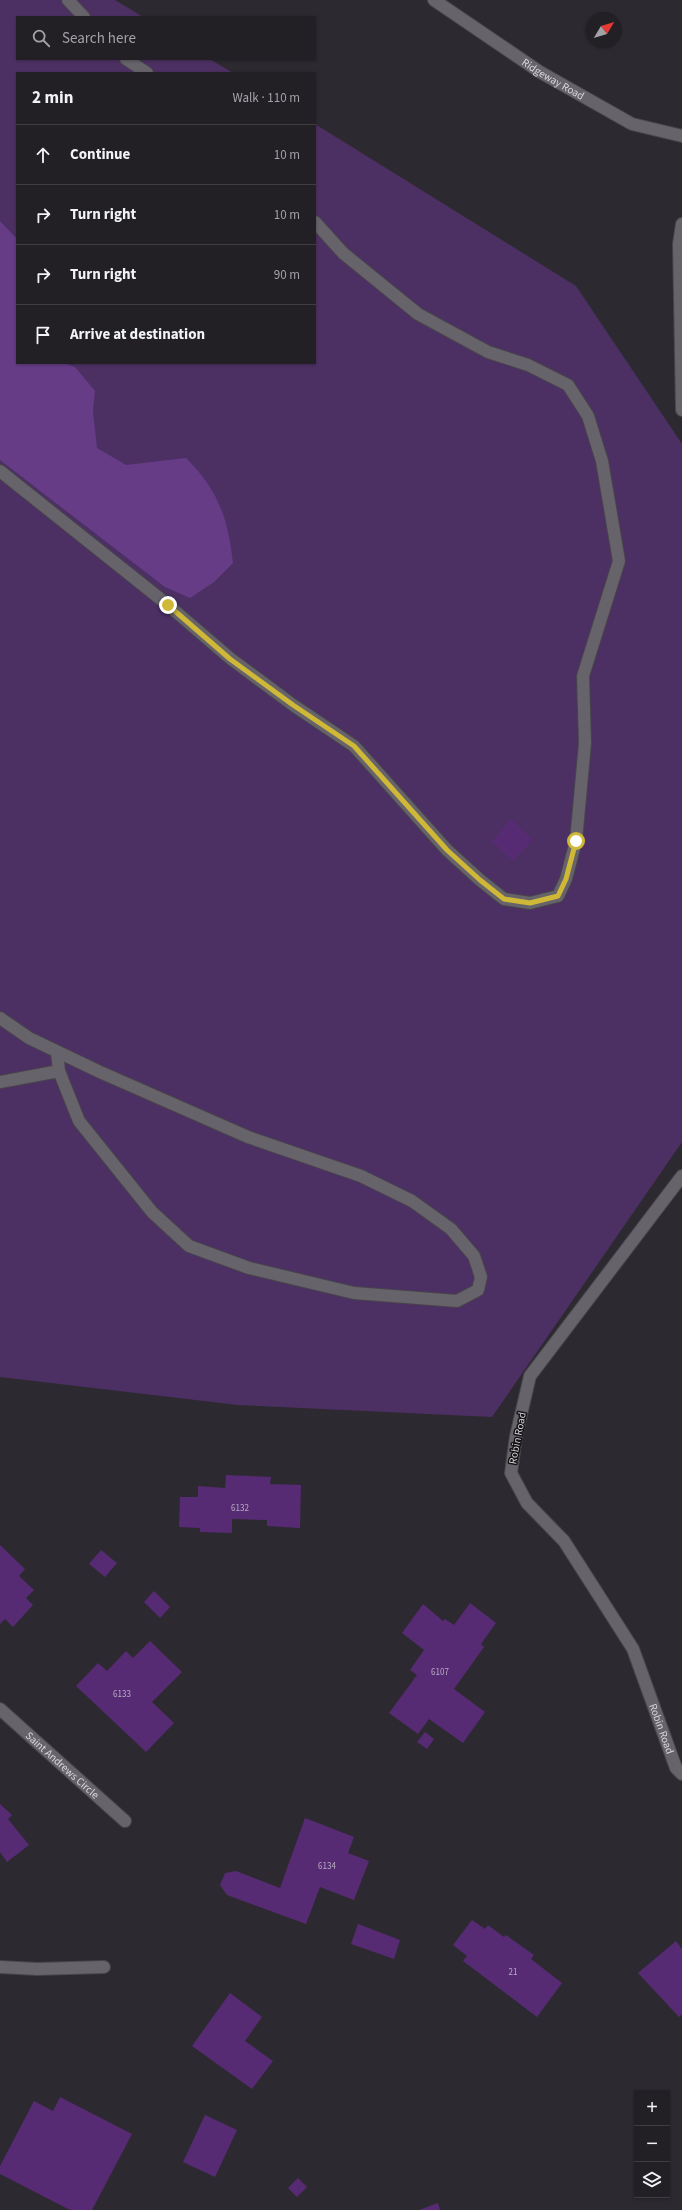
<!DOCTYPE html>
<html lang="en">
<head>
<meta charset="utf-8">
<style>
  :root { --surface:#221f25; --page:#2e2c32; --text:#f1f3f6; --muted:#a2a2a7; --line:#3f3d42 }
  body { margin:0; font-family:"Source Sans 3",sans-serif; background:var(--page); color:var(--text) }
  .controls { position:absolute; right:12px; bottom:12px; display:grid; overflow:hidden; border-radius:0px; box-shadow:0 1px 3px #0004 }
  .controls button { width:36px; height:36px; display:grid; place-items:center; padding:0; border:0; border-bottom:1px solid var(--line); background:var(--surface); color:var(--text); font:20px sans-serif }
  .compass { position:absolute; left:586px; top:12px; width:36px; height:36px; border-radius:50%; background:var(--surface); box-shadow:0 1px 3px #0004; rotate:52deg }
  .stop { position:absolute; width:12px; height:12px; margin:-9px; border:3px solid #cfb837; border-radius:50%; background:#fff }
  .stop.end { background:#cfb837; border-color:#fff; box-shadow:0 1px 4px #0008 }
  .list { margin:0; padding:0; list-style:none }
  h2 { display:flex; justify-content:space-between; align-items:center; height:52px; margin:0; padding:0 16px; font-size:17px }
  h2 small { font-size:13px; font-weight:400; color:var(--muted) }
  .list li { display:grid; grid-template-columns:26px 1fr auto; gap:12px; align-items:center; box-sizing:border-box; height:60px; padding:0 16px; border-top:1px solid var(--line) }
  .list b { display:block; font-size:15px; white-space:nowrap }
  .list em { font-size:13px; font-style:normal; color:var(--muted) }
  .icon { flex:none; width:22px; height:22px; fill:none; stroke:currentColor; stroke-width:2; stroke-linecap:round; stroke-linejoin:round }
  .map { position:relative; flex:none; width:682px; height:2210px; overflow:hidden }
  .search { position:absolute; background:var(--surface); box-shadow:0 1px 3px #0004; left:16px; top:16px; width:300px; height:44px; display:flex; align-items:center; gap:10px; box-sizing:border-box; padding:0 14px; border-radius:0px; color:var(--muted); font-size:15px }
  .panel { position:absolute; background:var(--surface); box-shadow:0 1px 3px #0004; left:16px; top:72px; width:300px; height:292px; border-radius:0px }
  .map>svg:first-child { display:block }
  .green { fill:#4c3063 }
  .forest { fill:#663c87 }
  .building { fill:#562b74 }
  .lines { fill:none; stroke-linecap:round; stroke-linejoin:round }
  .lane-casing { stroke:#48454b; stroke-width:14 }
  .street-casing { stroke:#48454b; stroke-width:14 }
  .lane { stroke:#67636b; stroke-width:12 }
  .street { stroke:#67636b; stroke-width:12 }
  .route { stroke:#cfb837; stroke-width:5 }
  .labels { text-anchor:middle; stroke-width:3; stroke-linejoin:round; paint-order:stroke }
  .number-label { font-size:9px; fill:#b8abc1 }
  .street-label { font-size:11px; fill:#d9d6db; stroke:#141316 }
</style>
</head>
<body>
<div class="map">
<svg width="682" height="2210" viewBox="0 0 682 2210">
  <rect width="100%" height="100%" fill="#2d2931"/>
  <!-- green -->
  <path class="green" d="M 0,0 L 115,0 L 143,17 L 17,17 L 17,59 L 210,59 L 233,73 L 17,73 L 17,363 L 315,363 L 315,124 L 576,286 L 682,444 L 682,1142 L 492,1417 L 238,1405 L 0,1377 Z"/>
  <!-- forest -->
  <path class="forest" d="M 0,221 L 17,239 L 17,363 L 64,363 L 75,367 L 95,391 L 93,412 L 97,448 L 126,465 L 186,458 C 218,490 228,518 233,563 L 214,582 L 190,598 L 165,587 L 0,460 Z"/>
  <!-- building -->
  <path class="building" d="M 511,819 L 532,840 L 513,861 L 492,841 Z
    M 226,1475 L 271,1477 L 270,1484 L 301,1485 L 300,1528 L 267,1526 L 267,1520 L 232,1519 L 232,1533 L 200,1532 L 200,1528 L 179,1527 L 180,1497 L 198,1497 L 198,1486 L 225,1488 Z
    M 0,1545 L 25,1569 L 19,1576 L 34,1590 L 26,1598 L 33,1605 L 13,1627 L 5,1619 L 0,1624 Z
    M 101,1550 L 117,1563 L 105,1577 L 89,1564 Z
    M 154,1591 L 170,1607 L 160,1618 L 144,1602 Z
    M 470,1603 L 496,1623 L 481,1644 L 484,1647 L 454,1689 L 485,1712 L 463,1743 L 429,1719 L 418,1734 L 389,1713 L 417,1675 L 410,1670 L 424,1650 L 402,1633 L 423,1604 L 443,1621 L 445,1619 L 454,1625 Z
    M 150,1641 L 182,1672 L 152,1702 L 174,1723 L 146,1752 L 76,1686 L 98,1663 L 107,1671 L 126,1651 L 133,1658 Z
    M 425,1732 L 434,1739 L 427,1749 L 417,1742 Z
    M 0,1804 L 12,1815 L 8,1819 L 29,1845 L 7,1862 L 0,1852 Z
    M 305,1818 L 354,1837 L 348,1853 L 369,1861 L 354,1900 L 320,1887 L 306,1924 L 227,1895 L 220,1885 L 225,1873 L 236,1871 L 280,1888 Z
    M 472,1920 L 485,1929 L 488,1925 L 504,1937 L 506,1935 L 534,1955 L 531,1959 L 562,1983 L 537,2017 L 463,1961 L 467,1956 L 453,1945 Z
    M 358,1924 L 400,1940 L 394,1959 L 351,1944 Z
    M 676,1941 L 682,1949 L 682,2014 L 679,2017 L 638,1973 Z
    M 230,1993 L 262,2017 L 245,2041 L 273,2061 L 252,2089 L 192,2046 Z
    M 60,2097 L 132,2134 L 92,2210 L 70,2210 L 0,2174 L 0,2166 L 34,2101 L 53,2111 Z
    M 205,2115 L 237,2130 L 215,2177 L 183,2162 Z
    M 298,2178 L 307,2187 L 297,2197 L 288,2188 Z
    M 438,2203 L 440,2210 L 419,2210 Z"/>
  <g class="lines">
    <defs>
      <path id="lane" d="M 68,0 L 84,17
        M 126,59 L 147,73
        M 0,471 L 168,605 L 231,659 L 293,705 L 354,746 L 447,850 L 480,880 L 504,899 L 530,903 L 558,896 L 566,879 L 576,841 L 585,743 L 583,676 L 619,561 L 602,461 L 588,416 L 568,385 L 528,365 L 488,352 L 418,314 L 343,253 L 315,222
        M 0,1018 L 29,1038 L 100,1072 L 248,1137 L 361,1176 L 412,1201 L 451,1229 L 474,1256 L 481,1277 L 478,1290 L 457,1301 L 354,1293 L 249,1268 L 189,1246 L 152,1212 L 79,1121 L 59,1071 L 57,1052
        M 0,1082 L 59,1071
        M 0,1967 L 37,1969 L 104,1967"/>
      <g id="street">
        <path id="s1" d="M 434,0 L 540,72 L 632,124 L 682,136"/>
        <path d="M 682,224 L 679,244 L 682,410"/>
        <path id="s2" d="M 682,1176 L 530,1376 L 516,1436 L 511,1473 L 527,1503 L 564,1541 L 633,1649 L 676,1768 L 682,1774"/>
        <path id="s3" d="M 0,1709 L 125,1821"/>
      </g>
    </defs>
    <!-- lane casing -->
    <use href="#lane" class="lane-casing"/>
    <!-- street casing -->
    <use href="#street" class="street-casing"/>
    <!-- lane -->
    <use href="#lane" class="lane"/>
    <!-- street -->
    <use href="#street" class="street"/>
  </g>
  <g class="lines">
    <!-- route -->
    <path class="route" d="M 168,605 L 230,659 L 293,705 L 354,746 L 447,850 L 480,880 L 504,899 L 530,903 L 558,896 L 566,879 L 576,841"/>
  </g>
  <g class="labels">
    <!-- number labels -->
    <g class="number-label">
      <text x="240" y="1511">6132</text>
      <text x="440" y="1675">6107</text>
      <text x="122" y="1697">6133</text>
      <text x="327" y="1869">6134</text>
      <text x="513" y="1975">21</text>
    </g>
    <!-- street labels -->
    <g class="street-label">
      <text dy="4" stroke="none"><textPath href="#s1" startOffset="143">Ridgeway Road</textPath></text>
      <text transform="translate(517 1438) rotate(-79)" y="4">Robin Road</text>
      <text dy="4" stroke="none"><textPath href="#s2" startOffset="650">Robin Road</textPath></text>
      <text dy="4" stroke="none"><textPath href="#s3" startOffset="84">Saint Andrews Circle</textPath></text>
    </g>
  </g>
</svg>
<div class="controls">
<button>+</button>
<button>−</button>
<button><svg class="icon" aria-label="layers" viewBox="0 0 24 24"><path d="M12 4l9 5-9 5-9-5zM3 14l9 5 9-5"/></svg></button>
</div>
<svg class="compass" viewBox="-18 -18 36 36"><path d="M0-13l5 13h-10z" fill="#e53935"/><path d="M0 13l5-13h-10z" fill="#a2a2a7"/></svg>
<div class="stop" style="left:576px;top:841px"></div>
<div class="stop end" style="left:168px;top:605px"></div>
<div class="search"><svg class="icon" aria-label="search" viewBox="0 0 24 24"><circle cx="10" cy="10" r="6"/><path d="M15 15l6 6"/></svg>Search here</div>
<section class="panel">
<h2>2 min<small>Walk · 110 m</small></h2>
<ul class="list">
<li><svg class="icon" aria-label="ahead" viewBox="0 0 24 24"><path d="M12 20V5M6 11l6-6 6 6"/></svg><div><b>Continue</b></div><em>10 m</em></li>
<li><svg class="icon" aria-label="right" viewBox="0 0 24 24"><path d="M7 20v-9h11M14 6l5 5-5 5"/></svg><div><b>Turn right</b></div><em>10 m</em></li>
<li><svg class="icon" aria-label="right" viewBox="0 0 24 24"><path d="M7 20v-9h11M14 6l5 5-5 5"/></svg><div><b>Turn right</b></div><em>90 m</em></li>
<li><svg class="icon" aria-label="arrive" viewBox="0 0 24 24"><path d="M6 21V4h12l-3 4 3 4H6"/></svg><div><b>Arrive at destination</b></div></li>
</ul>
</section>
</div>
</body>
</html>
